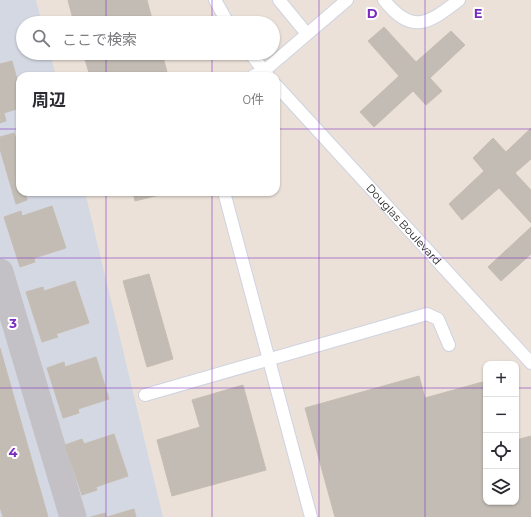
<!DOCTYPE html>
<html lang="ja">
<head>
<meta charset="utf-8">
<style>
  :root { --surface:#fff; --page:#f2f2f3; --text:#2b2b33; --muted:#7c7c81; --line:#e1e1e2 }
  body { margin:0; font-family:Montserrat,"Noto Sans JP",sans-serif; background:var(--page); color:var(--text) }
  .controls { position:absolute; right:12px; bottom:12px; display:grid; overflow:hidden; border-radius:8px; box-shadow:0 1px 3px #0004 }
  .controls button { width:36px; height:36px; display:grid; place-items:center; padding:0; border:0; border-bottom:1px solid var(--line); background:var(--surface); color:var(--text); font:20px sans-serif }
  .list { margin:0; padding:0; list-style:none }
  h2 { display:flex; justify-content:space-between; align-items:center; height:52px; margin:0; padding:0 16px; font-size:17px }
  h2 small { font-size:13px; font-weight:400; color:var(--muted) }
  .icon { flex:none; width:22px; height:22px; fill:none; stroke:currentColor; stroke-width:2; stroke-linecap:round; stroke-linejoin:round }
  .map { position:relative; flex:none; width:531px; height:517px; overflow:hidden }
  .search { position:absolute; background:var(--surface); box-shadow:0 1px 3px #0004; left:16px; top:16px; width:264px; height:44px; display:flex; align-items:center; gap:10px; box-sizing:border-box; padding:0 14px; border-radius:22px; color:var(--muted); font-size:15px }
  .panel { position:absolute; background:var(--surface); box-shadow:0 1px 3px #0004; left:16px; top:72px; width:264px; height:124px; border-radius:12px }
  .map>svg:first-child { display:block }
  .airport { fill:#d4d8e3 }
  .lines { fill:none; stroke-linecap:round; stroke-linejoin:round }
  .taxiway { stroke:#c3c0c6; stroke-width:27 }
  .building { fill:#c2bcb4; stroke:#c6bdb2 }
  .minor-casing { stroke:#ced3e1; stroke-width:14 }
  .minor { stroke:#fff; stroke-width:12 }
  .grid { fill:none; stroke:#7b2cbf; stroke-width:1; stroke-opacity:0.55 }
  .labels { text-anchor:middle; stroke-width:4; stroke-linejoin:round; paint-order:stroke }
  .street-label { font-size:11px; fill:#272727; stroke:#fff }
  .grid-label { font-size:13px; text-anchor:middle; font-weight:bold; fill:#7b2cbf; stroke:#fff; stroke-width:4; stroke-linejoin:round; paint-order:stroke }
</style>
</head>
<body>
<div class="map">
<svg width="531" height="517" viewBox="0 0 531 517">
  <rect width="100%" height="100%" fill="#ebe1d8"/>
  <!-- airport -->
  <path class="airport" d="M 0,0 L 36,0 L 42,23 L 23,23 L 23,53 L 50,53 L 56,76 L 20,76 L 20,192 L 85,192 L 163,517 L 0,517 Z"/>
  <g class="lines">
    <!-- taxiway -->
    <path class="taxiway" d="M 0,272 L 73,517"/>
  </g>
  <!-- building -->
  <path class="building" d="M 68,0 L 147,0 L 153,23 L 74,23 Z
    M 384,27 L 416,62 L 451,31 L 465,45 L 430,78 L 442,91 L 426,105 L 413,91 L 374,127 L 360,112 L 399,76 L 368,41 Z
    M 83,53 L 162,53 L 167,72 L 154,76 L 90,76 Z
    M 12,61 L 20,90 L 20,108 L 4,113 L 6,121 L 0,123 L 0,64 Z
    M 531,128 L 531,159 L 515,173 L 531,190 L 531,223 L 499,188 L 462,220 L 449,204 L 484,171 L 473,158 L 493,138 L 506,152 Z
    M 14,133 L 18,145 L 20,144 L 20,192 L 25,192 L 27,200 L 16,204 L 0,149 L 0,137 Z
    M 133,192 L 171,192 L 135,201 Z
    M 52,206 L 66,248 L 34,258 L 35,262 L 20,267 L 4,217 L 21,211 L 22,216 Z
    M 531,227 L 531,254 L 501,281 L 488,267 Z
    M 149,274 L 173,359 L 147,367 L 123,281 Z
    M 75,281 L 89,323 L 56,334 L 58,337 L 42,342 L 26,292 L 43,287 L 44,291 Z
    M 0,348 L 48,517 L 3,517 L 0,507 Z
    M 96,357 L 109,399 L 78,409 L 79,413 L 63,418 L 47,368 L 64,362 L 65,367 Z
    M 419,376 L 425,398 L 486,381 L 486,502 L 516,502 L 516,440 L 531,436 L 531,517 L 335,517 L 305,408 Z
    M 243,385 L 266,470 L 172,496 L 157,440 L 200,427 L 192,400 Z
    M 114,434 L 128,476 L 96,487 L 97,490 L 82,495 L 65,445 L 82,439 L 84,444 Z
    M 134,509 L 136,517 L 107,517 Z
    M 105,513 L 106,517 L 91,517 Z"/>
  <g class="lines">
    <defs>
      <g id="minor">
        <path d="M 215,0 L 228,23"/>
        <path d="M 279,0 L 307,34"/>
        <path d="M 384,0 C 412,35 428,24 459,0"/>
        <path d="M 250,53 L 268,76"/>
        <path d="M 253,76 L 264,71 L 347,0"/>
        <path id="s1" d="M 276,85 L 531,363"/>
        <path d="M 224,192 L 311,517"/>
        <path d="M 145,395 L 427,314 L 438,319 L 449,345"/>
      </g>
    </defs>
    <!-- minor casing -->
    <use href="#minor" class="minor-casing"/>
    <!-- minor -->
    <use href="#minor" class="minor"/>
  </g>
  <!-- grid -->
  <path class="grid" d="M 106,0 L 106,23M 212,0 L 212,23M 319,0 L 319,517M 425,0 L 425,517M 106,53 L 106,76M 212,53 L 212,76M 0,129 L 20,129M 276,129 L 531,129M 106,192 L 106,517M 212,192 L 212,517M 0,258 L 531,258M 0,388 L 486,388M 516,388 L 531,388"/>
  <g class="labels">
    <!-- street labels -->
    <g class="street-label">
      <text dy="4" stroke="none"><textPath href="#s1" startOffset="189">Douglas Boulevard</textPath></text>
    </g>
  </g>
  <g class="grid-label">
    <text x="372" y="18">D</text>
    <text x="478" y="18">E</text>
    <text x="13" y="328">3</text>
    <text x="13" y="457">4</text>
  </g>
</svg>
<div class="controls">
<button>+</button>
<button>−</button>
<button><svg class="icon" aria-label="locate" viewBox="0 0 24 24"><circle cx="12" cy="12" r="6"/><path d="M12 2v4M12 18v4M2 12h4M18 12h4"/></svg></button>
<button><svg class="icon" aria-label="layers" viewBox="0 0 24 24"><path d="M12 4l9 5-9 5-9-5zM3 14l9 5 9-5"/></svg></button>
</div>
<div class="search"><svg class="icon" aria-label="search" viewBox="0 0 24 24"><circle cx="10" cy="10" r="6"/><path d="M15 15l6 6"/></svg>ここで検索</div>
<section class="panel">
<h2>周辺<small>0件</small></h2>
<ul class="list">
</ul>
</section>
</div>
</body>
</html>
